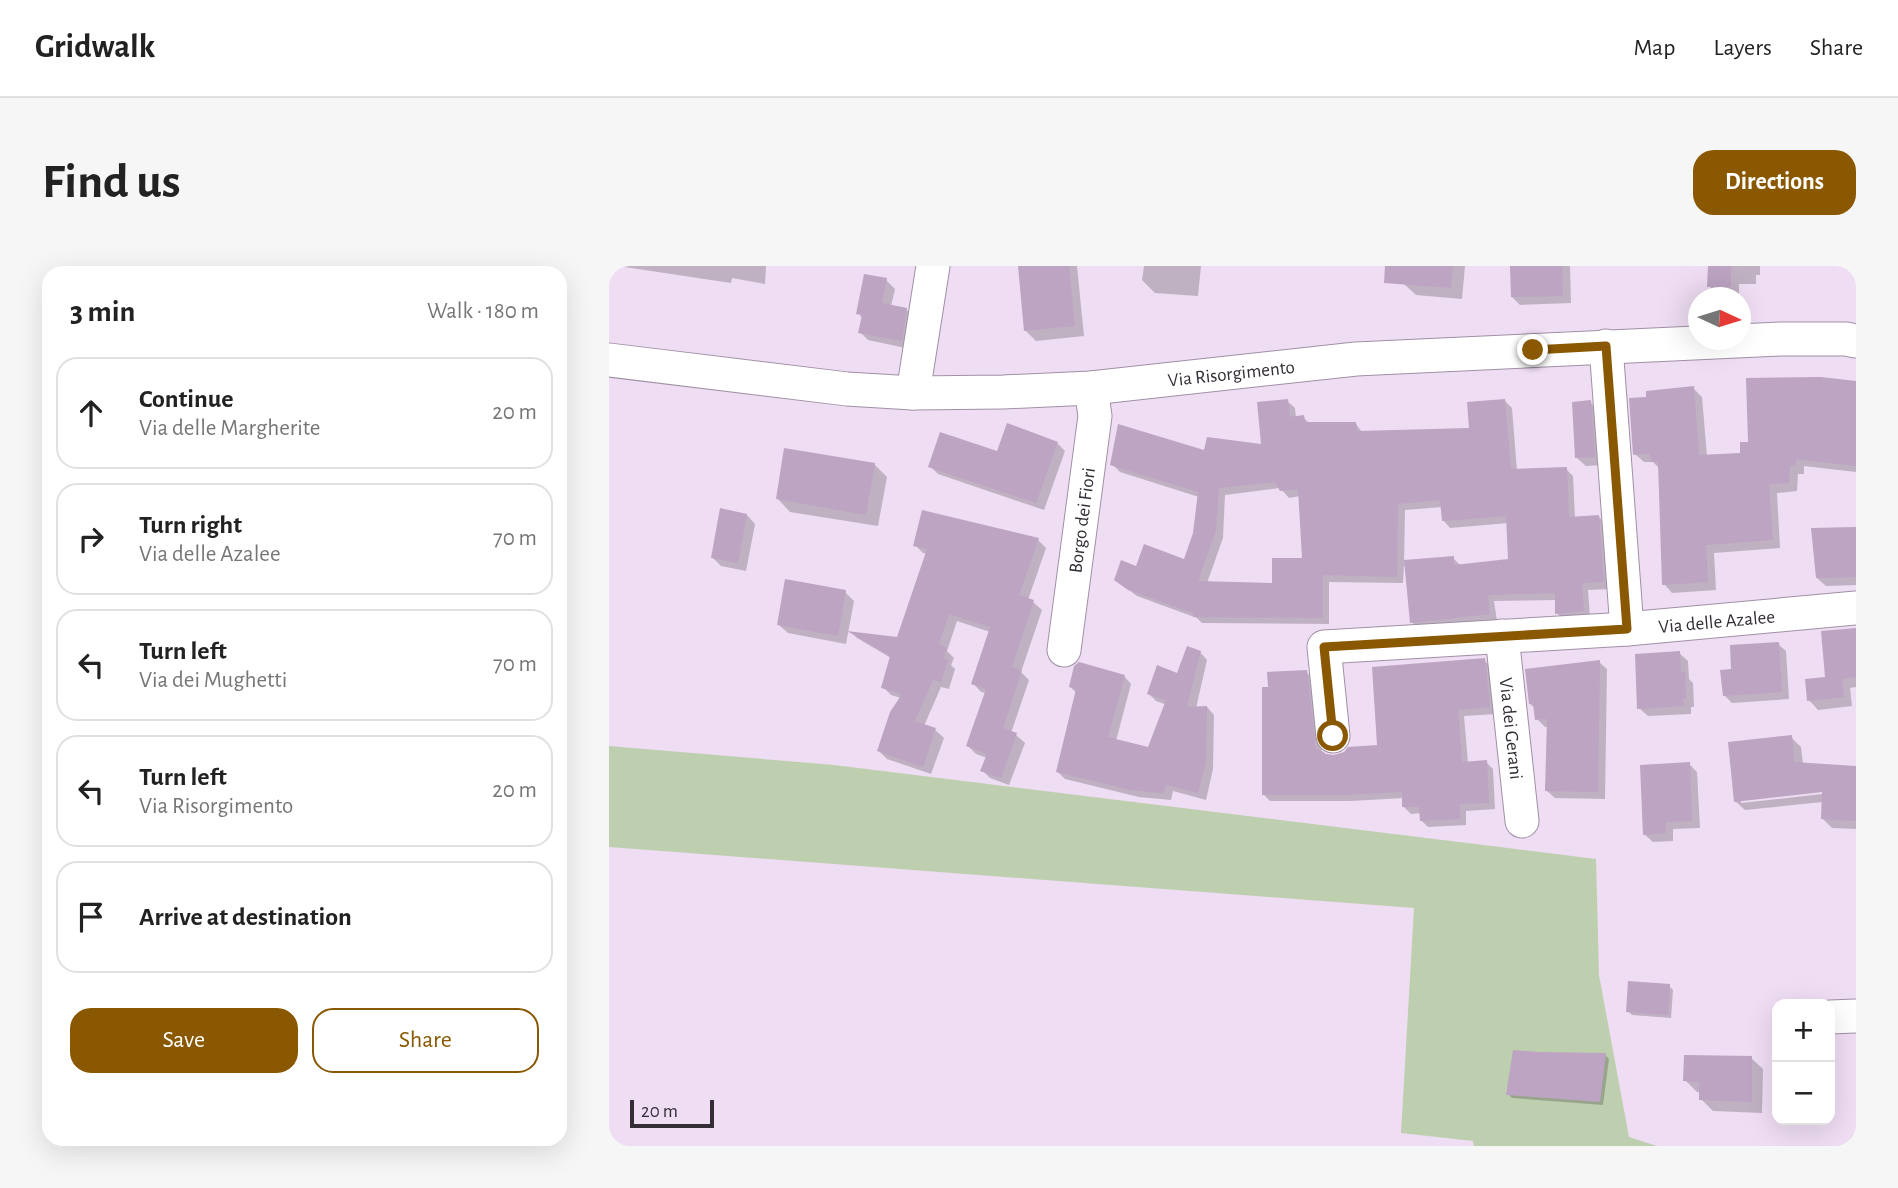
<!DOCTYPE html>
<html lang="en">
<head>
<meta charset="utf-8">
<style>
  :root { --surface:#fff; --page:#f6f6f6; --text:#222; --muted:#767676; --line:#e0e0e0; --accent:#895800 }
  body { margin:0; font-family:"Alegreya Sans",sans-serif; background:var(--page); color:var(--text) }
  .controls { position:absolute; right:21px; bottom:21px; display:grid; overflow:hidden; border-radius:14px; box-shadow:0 7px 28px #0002 }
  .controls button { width:63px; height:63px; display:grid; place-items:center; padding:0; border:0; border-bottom:2px solid var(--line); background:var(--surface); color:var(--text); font:35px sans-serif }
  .compass { position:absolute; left:1079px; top:21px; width:63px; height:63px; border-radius:50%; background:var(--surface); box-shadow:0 7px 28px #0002; rotate:94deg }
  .scale { position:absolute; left:21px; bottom:18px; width:84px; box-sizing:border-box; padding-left:7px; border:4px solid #332d35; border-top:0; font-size:19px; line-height:24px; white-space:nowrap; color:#332d35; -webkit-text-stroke:5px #efddf3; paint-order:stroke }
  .stop { position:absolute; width:21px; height:21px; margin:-16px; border:5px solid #895800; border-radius:50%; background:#fff }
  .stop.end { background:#895800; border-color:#fff; box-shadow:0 2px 7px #0008 }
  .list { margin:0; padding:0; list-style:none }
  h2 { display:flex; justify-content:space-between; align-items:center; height:91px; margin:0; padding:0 28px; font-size:30px }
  h2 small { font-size:23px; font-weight:400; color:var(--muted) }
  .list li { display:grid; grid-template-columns:46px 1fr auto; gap:21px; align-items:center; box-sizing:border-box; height:112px; margin:0 14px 14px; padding:0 14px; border:2px solid var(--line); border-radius:21px }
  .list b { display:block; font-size:26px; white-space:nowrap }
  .list p { margin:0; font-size:23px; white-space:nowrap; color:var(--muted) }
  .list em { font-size:23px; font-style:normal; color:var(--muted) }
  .actions { display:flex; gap:14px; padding:21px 28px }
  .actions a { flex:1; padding:16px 0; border:2px solid var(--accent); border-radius:21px; text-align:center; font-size:24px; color:var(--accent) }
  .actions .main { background:var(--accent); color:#fff }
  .icon { flex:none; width:38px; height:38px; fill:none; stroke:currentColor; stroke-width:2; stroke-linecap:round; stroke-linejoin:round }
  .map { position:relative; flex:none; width:1247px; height:880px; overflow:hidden; border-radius:21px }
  header { display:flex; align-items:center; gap:42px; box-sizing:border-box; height:98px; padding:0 35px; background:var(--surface); border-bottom:2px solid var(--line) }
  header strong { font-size:33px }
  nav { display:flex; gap:38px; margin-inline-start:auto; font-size:24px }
  .intro { display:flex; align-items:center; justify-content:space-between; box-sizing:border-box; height:168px; padding:0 42px }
  h1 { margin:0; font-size:49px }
  .button { padding:18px 32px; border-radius:21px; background:var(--accent); color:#fff; font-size:24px; font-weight:700 }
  main { display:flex; gap:42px; padding:0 42px }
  aside { flex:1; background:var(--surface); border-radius:21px; box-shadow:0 7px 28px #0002 }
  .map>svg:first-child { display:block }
  .green { fill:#becfaf }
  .shadow { fill:#0003; fill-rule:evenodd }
  .building { fill:#bca4c2; fill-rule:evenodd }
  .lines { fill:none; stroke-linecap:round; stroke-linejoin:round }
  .minor-casing { stroke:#a090a5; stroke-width:35 }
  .minor { stroke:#fff; stroke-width:33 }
  .route { stroke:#895800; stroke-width:9 }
  .labels { text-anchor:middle; stroke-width:5; stroke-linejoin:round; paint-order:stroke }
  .street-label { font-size:19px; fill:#332d35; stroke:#efddf3 }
</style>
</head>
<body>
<header>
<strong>Gridwalk</strong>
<nav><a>Map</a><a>Layers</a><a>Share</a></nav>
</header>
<div class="intro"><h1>Find us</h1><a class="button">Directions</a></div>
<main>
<aside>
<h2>3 min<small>Walk · 180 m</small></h2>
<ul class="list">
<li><svg class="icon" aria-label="ahead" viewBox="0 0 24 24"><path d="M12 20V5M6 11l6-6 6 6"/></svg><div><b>Continue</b><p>Via delle Margherite</p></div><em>20 m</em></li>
<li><svg class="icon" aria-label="right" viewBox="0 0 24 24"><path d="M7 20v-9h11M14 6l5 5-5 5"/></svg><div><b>Turn right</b><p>Via delle Azalee</p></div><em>70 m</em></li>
<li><svg class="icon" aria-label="left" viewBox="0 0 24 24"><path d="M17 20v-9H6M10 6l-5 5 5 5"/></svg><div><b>Turn left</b><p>Via dei Mughetti</p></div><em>70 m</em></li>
<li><svg class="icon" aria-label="left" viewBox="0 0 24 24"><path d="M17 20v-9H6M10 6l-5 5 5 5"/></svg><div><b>Turn left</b><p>Via Risorgimento</p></div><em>20 m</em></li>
<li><svg class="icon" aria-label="arrive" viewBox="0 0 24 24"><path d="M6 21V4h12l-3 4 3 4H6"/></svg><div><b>Arrive at destination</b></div></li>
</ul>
<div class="actions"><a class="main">Save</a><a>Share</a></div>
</aside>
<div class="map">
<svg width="1247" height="880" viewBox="0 0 1247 880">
  <rect width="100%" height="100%" fill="#efddf3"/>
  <!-- green -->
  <path class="green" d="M 0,480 L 225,499 L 987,593 L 990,709 L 1020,871 L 1048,880 L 865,880 L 864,875 L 792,867 L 805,642 L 0,581 Z"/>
  <!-- shadow -->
  <path class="shadow" d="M 9,0 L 157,0 L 156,18 L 123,12 L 122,17 Z
    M 411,0 L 468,0 L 475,70 L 427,75 L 417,65 Z
    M 535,0 L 592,0 L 589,30 L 546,27 L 533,14 Z
    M 797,0 L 856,0 L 853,33 L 807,29 L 795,18 Z
    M 903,0 L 961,0 L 962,37 L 911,39 L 903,31 Z
    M 1101,0 L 1151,0 L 1151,9 L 1147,9 L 1147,18 L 1130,18 L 1130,29 L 1108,28 L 1100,20 Z
    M 277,14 L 286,23 L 282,40 L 297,43 L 306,52 L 301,83 L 259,74 L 251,66 L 254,53 L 249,47 Z
    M 1212,112 L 1247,117 L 1247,206 L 1195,200 L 1195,208 L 1189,208 L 1188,225 L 1168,227 L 1171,282 L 1105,287 L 1107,324 L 1063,327 L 1055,318 L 1051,203 L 1044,196 L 1035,196 L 1026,188 L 1039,132 L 1084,122 L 1093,131 L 1098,190 L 1133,188 L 1140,177 Z
    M 895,134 L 903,142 L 908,205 L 957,203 L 964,210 L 966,252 L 990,251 L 997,258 L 1002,323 L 979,324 L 981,352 L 955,354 L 948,347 L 948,334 L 885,335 L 888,355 L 810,363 L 803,356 L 797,300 L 795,300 L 794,317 L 720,316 L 720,358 L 593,357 L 588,352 L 528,330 L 507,314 L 528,302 L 577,295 L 586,268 L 590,231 L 511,206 L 503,198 L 596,186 L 654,180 L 678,135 L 686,142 L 687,152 L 694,151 L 701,158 L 746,157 L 754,167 L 862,164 ZM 671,222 L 680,232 L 691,230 L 695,294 L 665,318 L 598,317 L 614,272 L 616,229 ZM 833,241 L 834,254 L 841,262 L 899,257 L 901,294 L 852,300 L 844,292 L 795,296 L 796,244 Z
    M 981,136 L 990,145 L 994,199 L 977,200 L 968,192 Z
    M 448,177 L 456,185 L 435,244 L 329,208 L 321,200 Z
    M 265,198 L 278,211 L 269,260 L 181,246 L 169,233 Z
    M 314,246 L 429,274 L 437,282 L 419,334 L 424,336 L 433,344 L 412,406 L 420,414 L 402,467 L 407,469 L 416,477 L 400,519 L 381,512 L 373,504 L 378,492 L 367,488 L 359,480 L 378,427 L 372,426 L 364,417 L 381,366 L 348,355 L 338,385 L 345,392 L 342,399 L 346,403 L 340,423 L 332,421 L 315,460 L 326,464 L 335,472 L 322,508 L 278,493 L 270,485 L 292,432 L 282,429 L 274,421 L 282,392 L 248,372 L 243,367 L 289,373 L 318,288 L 314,287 L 306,279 Z
    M 138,249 L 146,258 L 137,305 L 112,300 L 103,291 Z
    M 1247,263 L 1247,319 L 1217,320 L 1208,312 L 1204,264 Z
    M 236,326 L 245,335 L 237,378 L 179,367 L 170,359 Z
    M 1247,363 L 1247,421 L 1241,422 L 1243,440 L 1209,444 L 1200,434 L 1218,413 L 1213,367 Z
    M 1169,378 L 1177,385 L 1180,433 L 1123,437 L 1115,429 L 1124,404 Z
    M 591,386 L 598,394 L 587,442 L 598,441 L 605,449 L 604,503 L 597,534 L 564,525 L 562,534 L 530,531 L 456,513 L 449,506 L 468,427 L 461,421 L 515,410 L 522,418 L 507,475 L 540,483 L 558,439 L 547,435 L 540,428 L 569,409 Z
    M 1070,387 L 1079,395 L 1080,413 L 1084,417 L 1085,441 L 1082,441 L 1082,448 L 1039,450 L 1030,442 Z
    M 875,394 L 882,401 L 887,448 L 855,450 L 859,497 L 877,496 L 884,503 L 886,543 L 857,545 L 857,559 L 819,561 L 812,554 L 812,547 L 802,548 L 795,541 L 795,532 L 742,535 L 661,535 L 654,528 L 661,422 L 697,406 L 704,413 L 713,487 L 725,491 L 770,481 Z
    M 990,396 L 998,403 L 996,533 L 946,532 L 938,525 L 939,461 L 936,461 L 928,453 L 927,443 L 921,438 Z
    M 1182,471 L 1192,481 L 1194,498 L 1247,502 L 1247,563 L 1223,562 L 1213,552 L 1214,536 L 1136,544 L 1126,535 ZM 1222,523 L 1222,527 L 1132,537 L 1132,533 Z
    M 1080,498 L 1088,506 L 1091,562 L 1064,563 L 1064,575 L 1044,576 L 1035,568 Z
    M 1060,720 L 1064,724 L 1062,752 L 1023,749 L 1019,745 Z
    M 996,789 L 1000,793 L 994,839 L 903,832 L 899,828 Z
    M 1142,792 L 1154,803 L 1153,847 L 1104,845 L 1092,833 L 1092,826 L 1088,826 L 1076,814 Z"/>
  <!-- building -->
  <path class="building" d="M 409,0 L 460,0 L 466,60 L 415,65 Z
    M 776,0 L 844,0 L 842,22 L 775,17 Z
    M 901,0 L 953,0 L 954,30 L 902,31 Z
    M 1099,0 L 1122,0 L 1122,21 L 1098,21 Z
    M 255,8 L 278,12 L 273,37 L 298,42 L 293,75 L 249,67 L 253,49 L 247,48 Z
    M 1212,111 L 1247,115 L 1247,200 L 1187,193 L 1187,200 L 1181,200 L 1180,217 L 1160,218 L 1164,274 L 1097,279 L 1099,316 L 1053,319 L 1049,196 L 1042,196 L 1041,187 L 1024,189 L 1020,132 L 1037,131 L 1037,125 L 1085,120 L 1090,189 L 1131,187 L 1131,176 L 1139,176 L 1137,112 Z
    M 679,133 L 681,151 L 695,149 L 696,156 L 747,156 L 748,165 L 860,162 L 858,136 L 896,133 L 902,203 L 958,201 L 960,251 L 990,249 L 995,316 L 973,317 L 975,345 L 946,348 L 946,327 L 879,329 L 881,348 L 801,357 L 795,294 L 845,290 L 845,299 L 899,293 L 897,250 L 833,255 L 831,234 L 789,238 L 788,311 L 714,309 L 714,352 L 584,351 L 585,347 L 519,324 L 505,314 L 512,294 L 527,300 L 535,278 L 575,293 L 584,267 L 589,226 L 501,199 L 509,158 L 595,184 L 598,171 L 652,178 L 648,136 ZM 666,216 L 671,225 L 689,223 L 693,292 L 663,292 L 663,317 L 589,315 L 607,264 L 610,222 Z
    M 982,134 L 986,191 L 966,192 L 963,136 Z
    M 398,157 L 449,176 L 427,237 L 319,201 L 331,166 L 388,185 Z
    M 175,182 L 266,197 L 257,249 L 167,233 Z
    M 111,242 L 138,248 L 129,297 L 102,292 Z
    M 313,244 L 430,272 L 410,329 L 425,334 L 403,401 L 413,404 L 394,462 L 408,467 L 392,512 L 371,505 L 378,488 L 357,480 L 377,423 L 362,418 L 381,361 L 340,348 L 330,378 L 338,382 L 334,392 L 339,394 L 332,416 L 324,414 L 306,455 L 327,462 L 314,501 L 268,485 L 281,446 L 293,428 L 272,422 L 281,390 L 238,365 L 288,371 L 318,283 L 304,280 Z
    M 1247,261 L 1247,311 L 1207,312 L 1202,262 Z
    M 176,313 L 237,324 L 229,370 L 168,359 Z
    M 1247,362 L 1247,411 L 1233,413 L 1235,431 L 1198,435 L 1196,413 L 1216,411 L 1212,365 Z
    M 1170,376 L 1173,426 L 1114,430 L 1111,404 L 1122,403 L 1121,379 Z
    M 578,380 L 592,385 L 578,441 L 598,440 L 597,494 L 589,527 L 557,519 L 555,527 L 521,524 L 447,506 L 467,423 L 460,421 L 465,400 L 470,396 L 516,409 L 499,471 L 539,481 L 557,434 L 538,428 L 548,399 L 568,407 Z
    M 1071,385 L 1072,407 L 1076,406 L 1077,433 L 1074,433 L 1075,440 L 1028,443 L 1026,388 Z
    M 876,392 L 881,441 L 849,444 L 853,496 L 878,494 L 880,537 L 851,538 L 851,553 L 811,555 L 810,541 L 793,541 L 793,526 L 734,529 L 653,529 L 653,421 L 659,421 L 658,406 L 698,404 L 707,483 L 710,483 L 717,488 L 725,489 L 735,486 L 739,481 L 768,479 L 763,401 Z
    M 991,394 L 989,526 L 936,525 L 938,453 L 926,454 L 924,438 L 920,438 L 916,403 Z
    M 1183,469 L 1185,496 L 1247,500 L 1247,555 L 1212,553 L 1213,526 L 1125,536 L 1119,476 Z
    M 1081,496 L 1083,555 L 1057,556 L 1057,567 L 1034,569 L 1031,499 Z
    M 1019,715 L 1061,718 L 1059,749 L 1017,746 Z
    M 904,784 L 930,786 L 997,787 L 991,836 L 897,829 Z
    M 1075,789 L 1143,790 L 1143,836 L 1090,834 L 1090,816 L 1074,815 Z"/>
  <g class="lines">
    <defs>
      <g id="minor">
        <path d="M 997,80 L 1018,363"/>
        <path id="s1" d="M 0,94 L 238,123 L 304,127 L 394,126 L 482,122 L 747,93 L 1172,73 L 1237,73 L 1247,75"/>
        <path d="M 304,127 L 324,0"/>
        <path id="s2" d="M 893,370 L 913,555"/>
        <path id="s3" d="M 455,384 L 486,150 L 482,122"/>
        <path id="s4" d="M 724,470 L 715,381 L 1018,363 L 1247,342"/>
        <path d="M 1221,751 L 1247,750"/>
      </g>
    </defs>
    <!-- minor casing -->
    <use href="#minor" class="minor-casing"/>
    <!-- minor -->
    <use href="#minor" class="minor"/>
  </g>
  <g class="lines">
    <!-- route -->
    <path class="route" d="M 724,470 L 715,381 L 1018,363 L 997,80 L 924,84"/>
  </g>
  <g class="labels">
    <!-- street labels -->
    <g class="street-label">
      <text dy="7" stroke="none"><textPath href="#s1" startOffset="625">Via Risorgimento</textPath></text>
      <text dy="7" stroke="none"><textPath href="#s3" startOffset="131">Borgo dei Fiori</textPath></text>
      <text dy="7" stroke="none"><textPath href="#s4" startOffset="483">Via delle Azalee</textPath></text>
      <text dy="7" stroke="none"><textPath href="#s2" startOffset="93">Via dei Gerani</textPath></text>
    </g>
  </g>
</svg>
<div class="controls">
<button>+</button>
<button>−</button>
</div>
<svg class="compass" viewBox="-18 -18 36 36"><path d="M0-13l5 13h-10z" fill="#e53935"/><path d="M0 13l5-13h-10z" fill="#767676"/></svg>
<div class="scale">20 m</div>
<div class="stop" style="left:724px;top:470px"></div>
<div class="stop end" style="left:924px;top:84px"></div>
</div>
</main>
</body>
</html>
